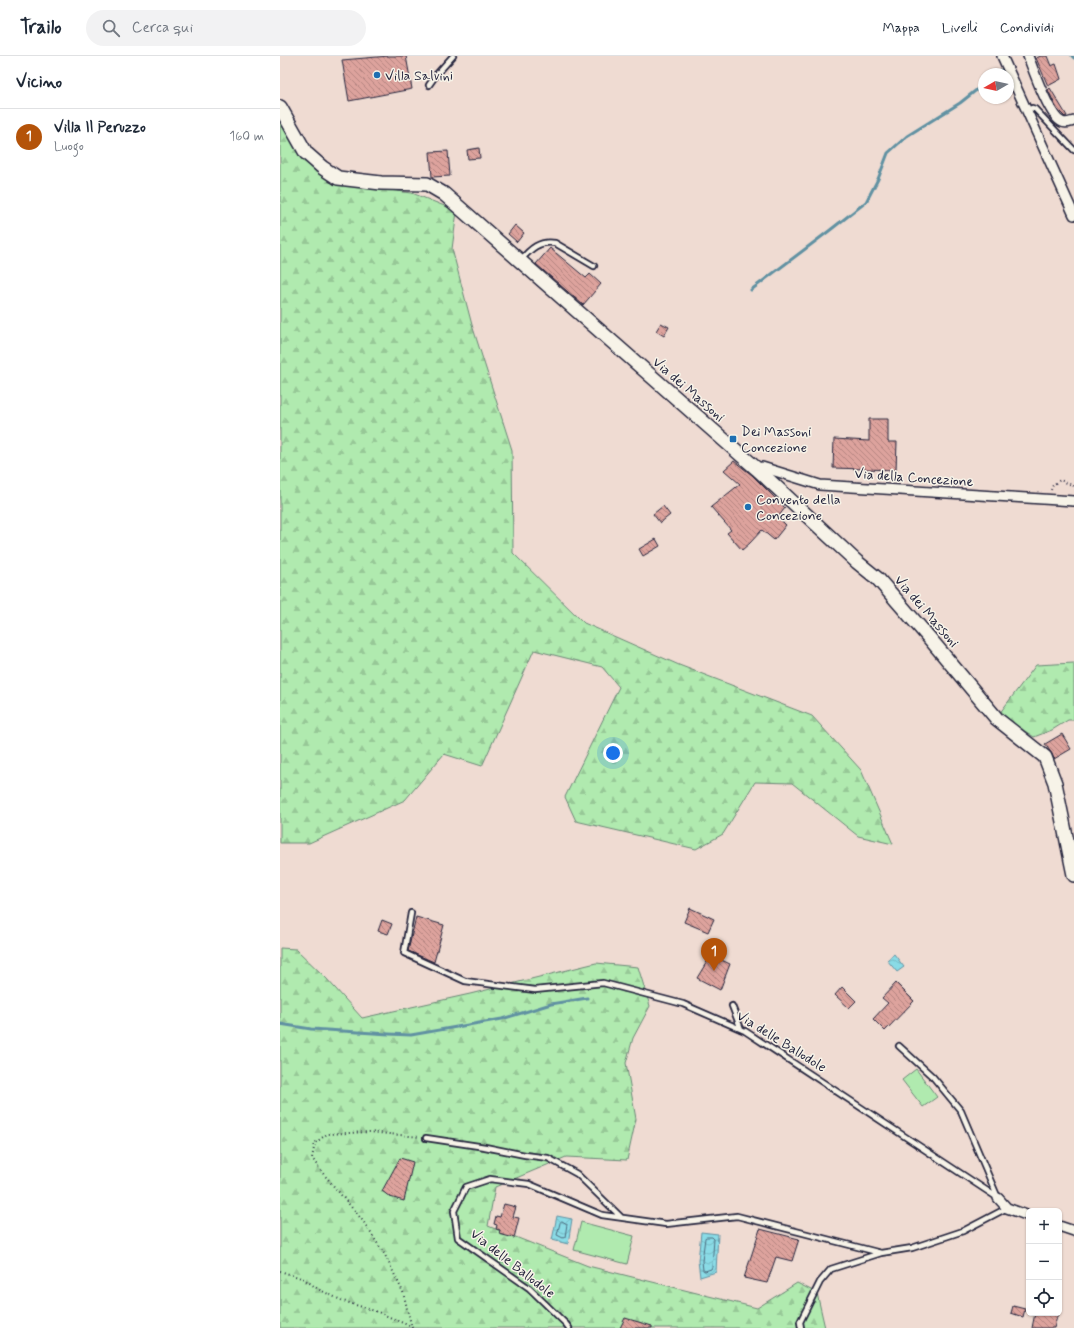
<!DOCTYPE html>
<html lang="it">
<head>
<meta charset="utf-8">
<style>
  :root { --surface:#fff; --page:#f2f2f3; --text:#1f2937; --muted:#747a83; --line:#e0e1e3; --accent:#b45309 }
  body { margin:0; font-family:Mynerve,sans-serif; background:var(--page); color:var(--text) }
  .controls { position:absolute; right:12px; bottom:12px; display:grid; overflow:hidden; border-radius:6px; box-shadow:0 1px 3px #0004 }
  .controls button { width:36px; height:36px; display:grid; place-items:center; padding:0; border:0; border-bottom:1px solid var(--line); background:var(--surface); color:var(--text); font:20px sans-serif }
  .compass { position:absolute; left:698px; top:12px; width:36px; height:36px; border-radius:50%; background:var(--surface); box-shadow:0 1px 3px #0004; rotate:261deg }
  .you { position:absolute; left:333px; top:697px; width:14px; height:14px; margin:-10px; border:3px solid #fff; border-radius:50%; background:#1a73e8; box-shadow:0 0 0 6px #1a73e833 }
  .badge { display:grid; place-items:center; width:26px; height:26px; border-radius:50%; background:var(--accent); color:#fff; font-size:13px; font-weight:700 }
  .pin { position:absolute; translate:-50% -33px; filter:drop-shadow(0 1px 2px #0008) }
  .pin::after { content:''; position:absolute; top:21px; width:14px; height:12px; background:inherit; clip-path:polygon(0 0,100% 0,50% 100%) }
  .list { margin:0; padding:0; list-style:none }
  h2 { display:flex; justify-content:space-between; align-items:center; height:52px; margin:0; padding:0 16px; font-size:17px }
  h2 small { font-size:13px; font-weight:400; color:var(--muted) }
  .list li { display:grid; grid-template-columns:26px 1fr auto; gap:12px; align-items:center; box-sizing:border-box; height:56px; padding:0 16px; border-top:1px solid var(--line) }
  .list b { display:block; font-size:15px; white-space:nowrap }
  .list p { margin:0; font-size:13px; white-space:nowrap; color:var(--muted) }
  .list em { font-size:13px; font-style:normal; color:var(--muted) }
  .icon { flex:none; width:22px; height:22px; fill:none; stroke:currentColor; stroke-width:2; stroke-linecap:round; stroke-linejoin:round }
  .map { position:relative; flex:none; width:794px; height:1272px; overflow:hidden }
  header { display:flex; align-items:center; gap:24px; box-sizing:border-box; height:56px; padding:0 20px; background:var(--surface); border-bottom:1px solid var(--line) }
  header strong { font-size:19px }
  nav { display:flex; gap:22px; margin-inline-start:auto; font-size:14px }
  .search { width:280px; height:36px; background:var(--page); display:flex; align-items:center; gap:10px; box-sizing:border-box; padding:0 14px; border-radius:22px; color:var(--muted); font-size:15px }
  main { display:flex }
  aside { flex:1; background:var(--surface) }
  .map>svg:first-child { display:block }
  .forest { fill:url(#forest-firs); stroke:#698675 }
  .pitch { fill:#b0eaaf; stroke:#698675 }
  .water { fill:url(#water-waves); stroke:#6091a2 }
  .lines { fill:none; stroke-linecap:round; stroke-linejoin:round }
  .shore { stroke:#4c6c7f; stroke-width:1 }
  .stream { stroke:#6091a2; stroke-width:3 }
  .building { fill:url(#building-back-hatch); stroke:#22223b }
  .lane-casing { stroke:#22223b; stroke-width:8 }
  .street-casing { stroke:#22223b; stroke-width:12 }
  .secondary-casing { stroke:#22223b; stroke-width:16 }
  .path { stroke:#22223b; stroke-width:2; stroke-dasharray:1 3; stroke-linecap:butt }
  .lane { stroke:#f7f3e8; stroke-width:4.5 }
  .street { stroke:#f7f3e8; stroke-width:9 }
  .secondary { stroke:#f7f3e8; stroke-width:13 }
  .poi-dot { fill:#1f6fb2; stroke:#f7f3e8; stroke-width:1.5 }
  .labels { text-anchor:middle; stroke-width:3; stroke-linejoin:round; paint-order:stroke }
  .poi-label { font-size:14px; fill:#22223b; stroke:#f7f3e8; text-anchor:start }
  .street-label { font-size:14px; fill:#22223b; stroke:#f7f3e8 }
</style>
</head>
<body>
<header>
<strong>Trailo</strong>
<div class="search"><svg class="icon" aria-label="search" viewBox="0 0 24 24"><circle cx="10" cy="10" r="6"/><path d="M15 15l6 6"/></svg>Cerca qui</div>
<nav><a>Mappa</a><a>Livelli</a><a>Condividi</a></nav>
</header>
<main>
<aside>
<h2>Vicino<small></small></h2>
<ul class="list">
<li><span class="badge">1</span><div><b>Villa Il Peruzzo</b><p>Luogo</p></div><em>160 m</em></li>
</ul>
</aside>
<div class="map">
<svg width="794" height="1272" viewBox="0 0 794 1272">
  <defs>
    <pattern id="forest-firs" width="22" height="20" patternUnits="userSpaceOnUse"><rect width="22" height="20" fill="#b0eaaf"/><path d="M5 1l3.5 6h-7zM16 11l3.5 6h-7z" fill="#97c897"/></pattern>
    <pattern id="water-waves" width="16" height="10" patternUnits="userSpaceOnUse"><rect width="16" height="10" fill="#8adbe6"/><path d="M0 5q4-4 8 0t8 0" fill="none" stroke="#77bcc6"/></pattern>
    <pattern id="building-back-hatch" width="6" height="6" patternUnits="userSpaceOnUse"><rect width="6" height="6" fill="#dda39d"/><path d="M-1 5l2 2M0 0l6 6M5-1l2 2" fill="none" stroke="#b38481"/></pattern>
  </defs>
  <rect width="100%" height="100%" fill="#efdbd2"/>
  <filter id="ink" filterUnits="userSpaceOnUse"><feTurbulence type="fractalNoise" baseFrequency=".025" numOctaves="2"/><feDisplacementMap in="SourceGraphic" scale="8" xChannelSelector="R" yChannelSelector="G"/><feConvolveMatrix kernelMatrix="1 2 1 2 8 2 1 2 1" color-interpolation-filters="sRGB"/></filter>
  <g filter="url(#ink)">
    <!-- forest -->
    <path class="forest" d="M 0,61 L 49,126 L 132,137 L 177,155 L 172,193 L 192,269 L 232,394 L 233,497 L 304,567 L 399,609 L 532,660 L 581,714 L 613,788 L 578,780 L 512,727 L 475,726 L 443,778 L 416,793 L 296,765 L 285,741 L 339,631 L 322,611 L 254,594 L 202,710 L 164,698 L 125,744 L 29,787 L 0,787 Z
      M 794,607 L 794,664 L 788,664 L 772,674 L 754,681 L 719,658 L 756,609 Z
      M 0,892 L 16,893 L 46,922 L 82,962 L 190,938 L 316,907 L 358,911 L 370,950 L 353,982 L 346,1007 L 356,1063 L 347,1104 L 286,1101 L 215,1131 L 208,1170 L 308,1210 L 477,1252 L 517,1227 L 537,1237 L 545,1272 L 0,1272 Z"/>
    <!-- pitch -->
    <path class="pitch" d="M 636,1013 L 657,1041 L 643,1051 L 622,1024 Z
      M 301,1166 L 354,1180 L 347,1208 L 294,1194 Z"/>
    <!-- water -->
    <path class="water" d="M 614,898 L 624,911 L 617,916 L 607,904 Z
      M 277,1160 L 292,1163 L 288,1188 L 272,1184 Z
      M 421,1176 L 438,1178 L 436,1216 L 420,1221 L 418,1205 Z"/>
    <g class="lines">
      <!-- shore -->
      <path class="shore" d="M 282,1165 L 287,1168 L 285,1181 L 283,1182 L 277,1179 L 280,1167 Z
        M 427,1181 L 432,1181 L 434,1183 L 432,1211 L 431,1213 L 425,1215 L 423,1214 L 422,1205 L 425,1182 Z"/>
      <!-- stream -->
      <path class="stream" d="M 792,0 L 794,2
        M 716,18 L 723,13
        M 471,234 L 549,175 L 586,146 L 598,123 L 608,97 L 627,80 L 680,47 L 704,28
        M 0,968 L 31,973 L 109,978 L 131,979 L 222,963 L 271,948 L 307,942"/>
    </g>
    <!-- building -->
    <path class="building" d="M 109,0 L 126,0 L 132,33 L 69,45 L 62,4 Z
      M 761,0 L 767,0 L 771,10 L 776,8 L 781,23 L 768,30 L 756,2 Z
      M 770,32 L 787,60 L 785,61 L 777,53 L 768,34 Z
      M 199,92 L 200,102 L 188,103 L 187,94 Z
      M 168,95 L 170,120 L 152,121 L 150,96 Z
      M 235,169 L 244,177 L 237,186 L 228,178 Z
      M 270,192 L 306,222 L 310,218 L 321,228 L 303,249 L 256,208 Z
      M 381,267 L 389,271 L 384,280 L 376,275 Z
      M 589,363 L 608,363 L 608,386 L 617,386 L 616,414 L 553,412 L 554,383 L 589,385 Z
      M 454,405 L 472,419 L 505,452 L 498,461 L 506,469 L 494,484 L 482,474 L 470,487 L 462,494 L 447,477 L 451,474 L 431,451 L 460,428 L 444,414 Z
      M 383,450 L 390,459 L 380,467 L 373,458 Z
      M 376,483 L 380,490 L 363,500 L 359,493 Z
      M 782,678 L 791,693 L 774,703 L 772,698 L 765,688 Z
      M 410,852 L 434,863 L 428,876 L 404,866 Z
      M 136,861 L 164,869 L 154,906 L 128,895 Z
      M 102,864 L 112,868 L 108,878 L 98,875 Z
      M 431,899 L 450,908 L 440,934 L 417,922 Z
      M 616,927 L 634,945 L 605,975 L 593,963 L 608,947 L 602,942 Z
      M 562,931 L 576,945 L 569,952 L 555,939 Z
      M 120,1102 L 133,1106 L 124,1145 L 110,1141 L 102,1135 Z
      M 224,1148 L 236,1151 L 233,1161 L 239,1162 L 234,1182 L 219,1178 L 220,1174 L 216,1173 L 217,1169 L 214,1168 L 216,1160 L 220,1161 Z
      M 480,1173 L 519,1183 L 512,1205 L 496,1201 L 487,1227 L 464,1222 Z
      M 733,1250 L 745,1253 L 743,1261 L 731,1257 Z
      M 755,1257 L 778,1257 L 774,1272 L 752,1272 Z
      M 345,1262 L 372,1270 L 372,1272 L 340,1272 Z"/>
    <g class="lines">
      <defs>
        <path id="lane" d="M 149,29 L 156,19 L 173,0
          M 747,54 L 752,52 L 755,53 L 794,94
          M 241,204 C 250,193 260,184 275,187 L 314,210
          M 131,857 L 124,897 L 185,925 L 255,934 L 323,927 L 403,948 L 465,975 L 718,1142
          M 452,950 L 461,973
          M 619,990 L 653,1021 L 681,1055 L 718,1142
          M 146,1082 L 205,1091 L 245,1099 L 268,1102 L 297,1118 L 341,1161
          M 289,1272 L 286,1268 L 249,1232 L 178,1182 L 174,1155 L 186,1131 L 210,1123 L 249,1128 L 322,1159 L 386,1168 L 457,1160 L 601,1197
          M 521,1272 L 520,1266 L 540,1226 L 551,1213 L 601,1197 L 632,1192 L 683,1175 L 727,1152"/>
        <path id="street" d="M 722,0 L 794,159
          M 748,0 C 753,13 770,62 782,66 C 786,68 790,66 794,65
          M 477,413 L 482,411 L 540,429 L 794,445
          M 718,1142 L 727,1152 L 749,1160
          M 779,1170 L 794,1175"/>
        <path id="secondary" d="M 0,51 L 26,97 L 43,112 L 58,122 L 101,127 L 147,128 L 164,138 L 477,413 L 577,506 L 598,523 L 651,584 L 717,663 L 765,701 L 775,727 L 794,819"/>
      </defs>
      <!-- lane casing -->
      <use href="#lane" class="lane-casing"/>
      <!-- street casing -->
      <use href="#street" class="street-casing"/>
      <!-- secondary casing -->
      <use href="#secondary" class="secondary-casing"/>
      <!-- path -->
      <path class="path" d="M 771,434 L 773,429 L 780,424 L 794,430
        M 0,1215 L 24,1223 L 38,1233 L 63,1245 L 98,1256 L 132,1271
        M 132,1272 L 123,1236 L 105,1199 L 83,1165 L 41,1115 L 32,1102 L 35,1087 L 47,1078 L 89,1076 L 140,1081"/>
      <!-- lane -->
      <use href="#lane" class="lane"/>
      <!-- street -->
      <use href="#street" class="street"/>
      <!-- secondary -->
      <use href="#secondary" class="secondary"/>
    </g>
  </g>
  <!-- markers -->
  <g class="poi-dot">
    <circle cx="97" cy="19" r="4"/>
    <rect x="449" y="379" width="8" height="8" rx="2"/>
    <circle cx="468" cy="451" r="4"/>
  </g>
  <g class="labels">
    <!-- poi labels -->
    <g class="poi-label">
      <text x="105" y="24">Villa Salvini</text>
      <text x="461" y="380">Dei Massoni<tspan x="461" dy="16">Concezione</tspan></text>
      <text x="476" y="448">Convento della<tspan x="476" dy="16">Concezione</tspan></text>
    </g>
    <!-- street labels -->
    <g class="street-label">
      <text transform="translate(409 333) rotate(41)" y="5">Via dei Massoni</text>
      <text transform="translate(634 421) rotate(4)" y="5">Via della Concezione</text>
      <text transform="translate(647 555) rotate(49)" y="5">Via dei Massoni</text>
      <text transform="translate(502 985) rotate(32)" y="5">Via delle Ballodole</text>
      <text transform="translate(233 1207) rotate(38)" y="5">Via delle Ballodole</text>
    </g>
  </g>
</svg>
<div class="controls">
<button>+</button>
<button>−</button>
<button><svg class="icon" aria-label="locate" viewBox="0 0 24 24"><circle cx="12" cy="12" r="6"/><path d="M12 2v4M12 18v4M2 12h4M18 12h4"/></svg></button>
</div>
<svg class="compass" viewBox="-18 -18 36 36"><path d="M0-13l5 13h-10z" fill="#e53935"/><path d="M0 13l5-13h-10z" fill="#747a83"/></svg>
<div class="you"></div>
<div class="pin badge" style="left:434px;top:915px">1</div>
</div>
</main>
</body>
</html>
